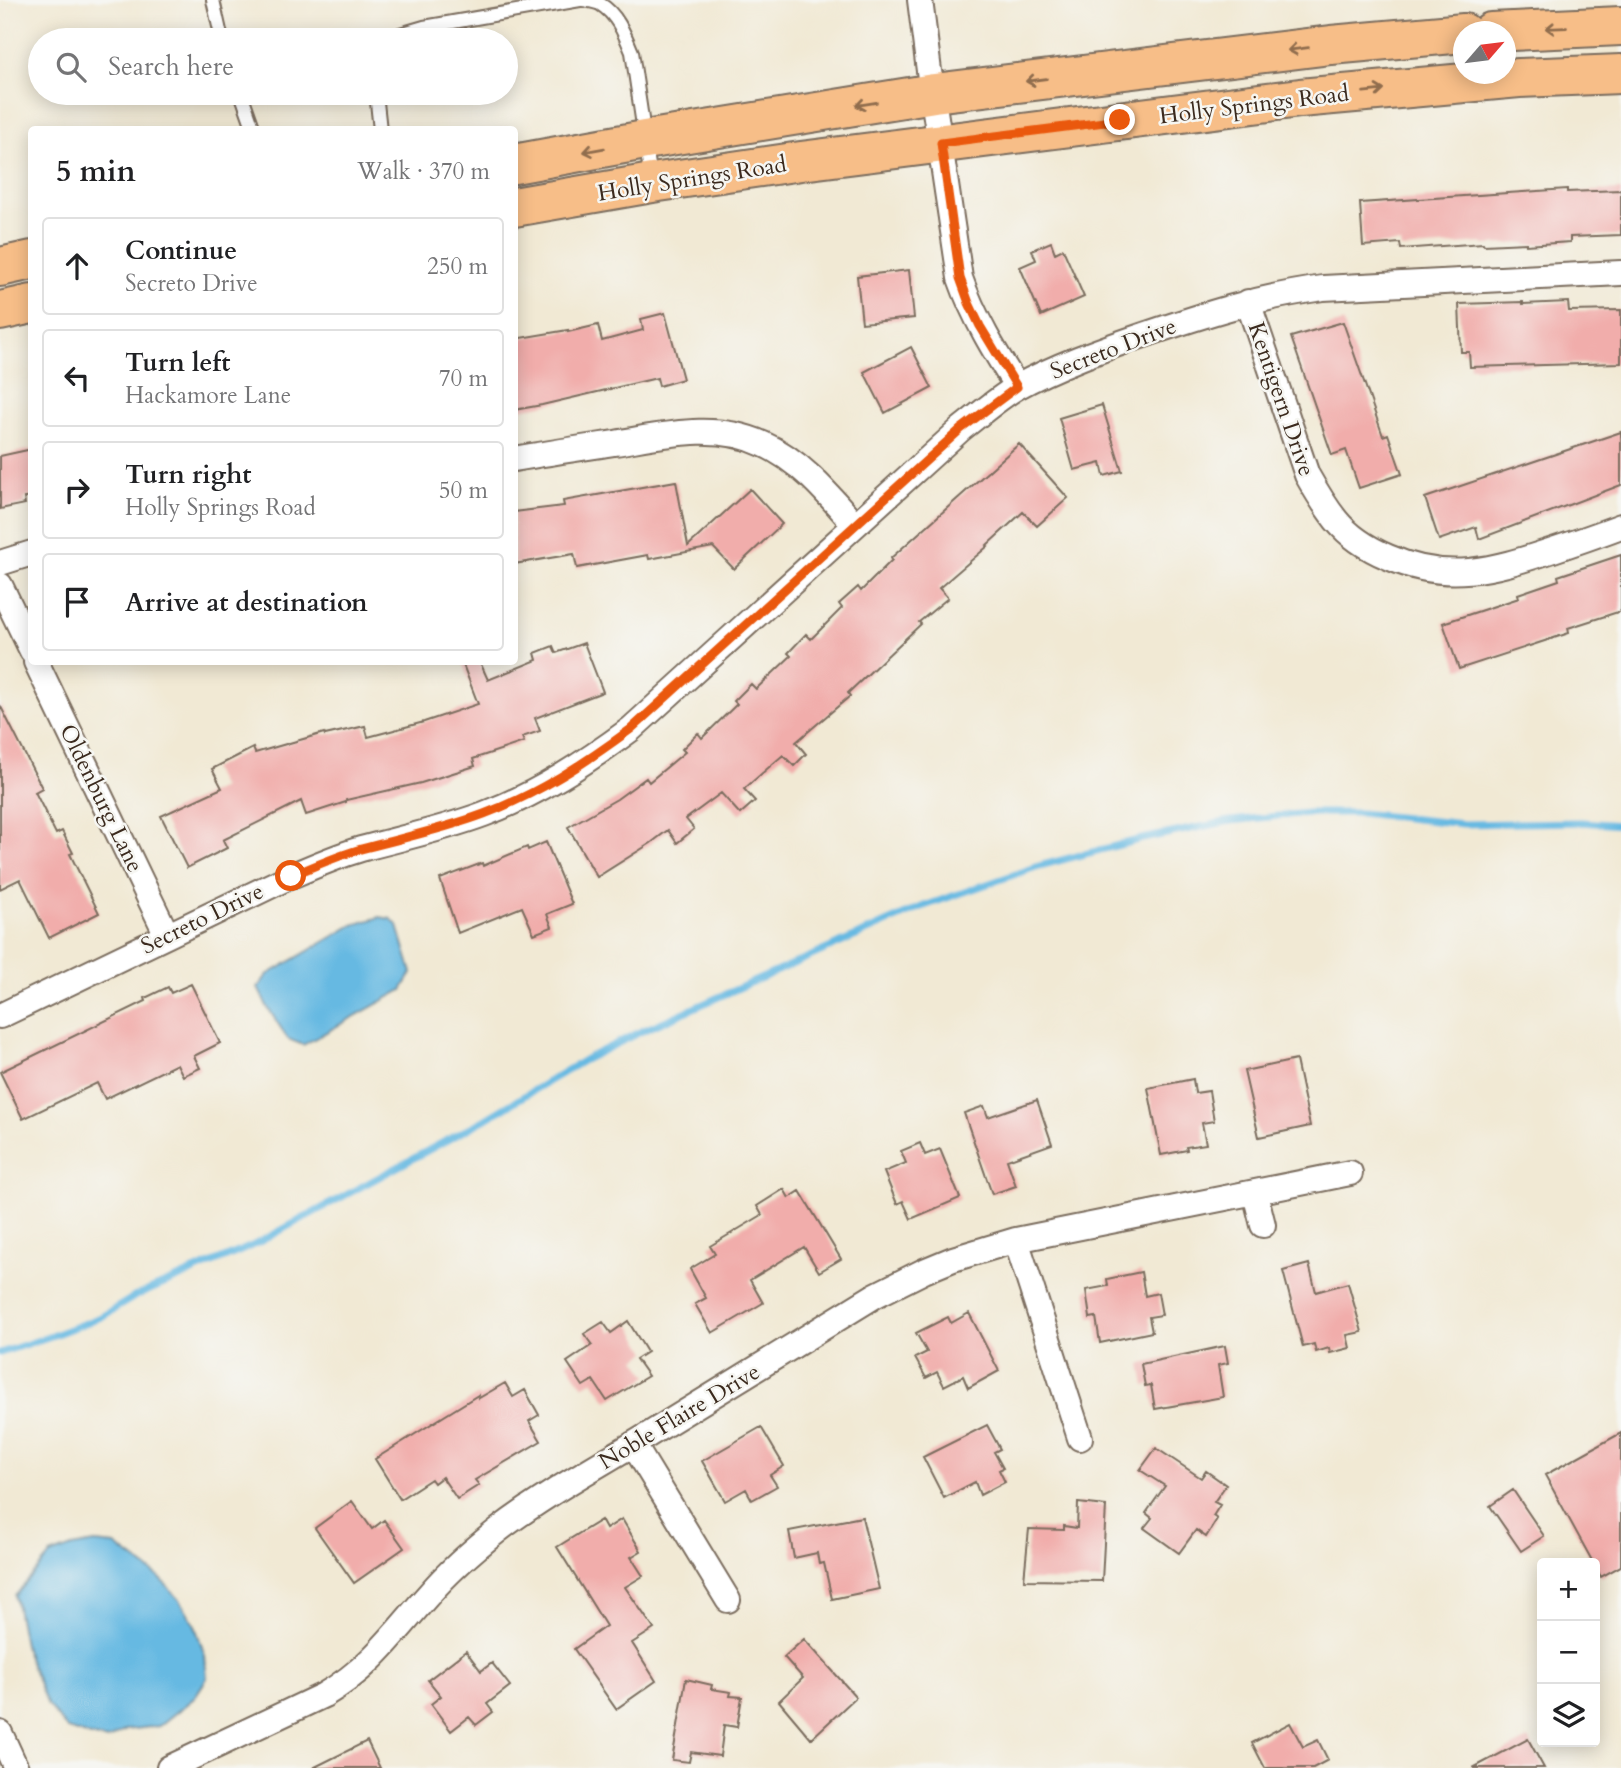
<!DOCTYPE html>
<html lang="en">
<head>
<meta charset="utf-8">
<style>
  :root { --surface:#fff; --page:#f2f2f2; --text:#202124; --muted:#757577; --line:#e0e0e0 }
  body { margin:0; font-family:Cardo,serif; background:var(--page); color:var(--text) }
  .controls { position:absolute; right:21px; bottom:21px; display:grid; overflow:hidden; border-radius:7px; box-shadow:0 4px 18px #0003 }
  .controls button { width:63px; height:63px; display:grid; place-items:center; padding:0; border:0; border-bottom:2px solid var(--line); background:var(--surface); color:var(--text); font:35px sans-serif }
  .compass { position:absolute; left:1453px; top:21px; width:63px; height:63px; border-radius:50%; background:var(--surface); box-shadow:0 4px 18px #0003; rotate:62deg }
  .stop { position:absolute; width:21px; height:21px; margin:-16px; border:5px solid #ea580c; border-radius:50%; background:#fff }
  .stop.end { background:#ea580c; border-color:#fff; box-shadow:0 2px 7px #0008 }
  .list { margin:0; padding:0; list-style:none }
  h2 { display:flex; justify-content:space-between; align-items:center; height:91px; margin:0; padding:0 28px; font-size:30px }
  h2 small { font-size:23px; font-weight:400; color:var(--muted) }
  .list li { display:grid; grid-template-columns:46px 1fr auto; gap:21px; align-items:center; box-sizing:border-box; height:98px; margin:0 14px 14px; padding:0 14px; border:2px solid var(--line); border-radius:7px }
  .list b { display:block; font-size:26px; white-space:nowrap }
  .list p { margin:0; font-size:23px; white-space:nowrap; color:var(--muted) }
  .list em { font-size:23px; font-style:normal; color:var(--muted) }
  .icon { flex:none; width:38px; height:38px; fill:none; stroke:currentColor; stroke-width:2; stroke-linecap:round; stroke-linejoin:round }
  .map { position:relative; flex:none; width:1621px; height:1768px; overflow:hidden }
  .search { position:absolute; background:var(--surface); box-shadow:0 4px 18px #0003; left:28px; top:28px; width:490px; height:77px; display:flex; align-items:center; gap:18px; box-sizing:border-box; padding:0 24px; border-radius:38px; color:var(--muted); font-size:26px }
  .panel { position:absolute; background:var(--surface); box-shadow:0 4px 18px #0003; left:28px; top:126px; width:490px; height:539px; border-radius:7px }
  .map>svg:first-child { display:block }
  .water { fill:#66b9e2; stroke:#507280; stroke-width:2 }
  .lines { fill:none; stroke-linecap:round; stroke-linejoin:round }
  .stream { stroke:#66b9e2; stroke-width:7 }
  .building { fill:#f1adab }
  .service-casing { stroke:#7b6d5e; stroke-width:16 }
  .minor-casing { stroke:#7b6d5e; stroke-width:28 }
  .primary-casing { stroke:#7b6d5e; stroke-width:42 }
  .service { stroke:#fff; stroke-width:12 }
  .minor { stroke:#fff; stroke-width:24 }
  .primary { stroke:#f7be88; stroke-width:38 }
  .oneway { stroke:#906d4e }
  .route { stroke:#ea580c; stroke-width:9 }
  .labels { text-anchor:middle; stroke-width:5; stroke-linejoin:round; paint-order:stroke }
  .street-label { font-size:23px; fill:#3b2a1e; stroke:#f6f6f2 }
</style>
</head>
<body>
<div class="map">
<svg width="1621" height="1768" viewBox="0 0 1621 1768">
  <rect width="100%" height="100%" fill="#f6f6f2"/>
  <filter id="ink" filterUnits="userSpaceOnUse"><feTurbulence type="fractalNoise" baseFrequency=".0143" numOctaves="2"/><feDisplacementMap in="SourceGraphic" scale="14" xChannelSelector="R" yChannelSelector="G"/><feConvolveMatrix kernelMatrix="1 2 1 2 8 2 1 2 1" color-interpolation-filters="sRGB"/></filter>
  <filter id="wash" filterUnits="userSpaceOnUse"><feTurbulence type="fractalNoise" baseFrequency=".00686" numOctaves="4" result="noise"/><feDisplacementMap in="SourceGraphic" scale="28" xChannelSelector="R" yChannelSelector="G"/><feGaussianBlur stdDeviation="1.57" result="paint"/><feColorMatrix in="noise" values="0 0 0 0 0 0 0 0 0 0 0 0 0 0 0 0 0 1.4 0 .05"/><feComposite in="paint" operator="in"/></filter>
  <g filter="url(#wash)">
    <rect width="100%" height="100%" fill="#f1e9d4"/>
    <!-- water -->
    <path class="water" d="M 380,917 L 391,919 L 398,926 L 412,973 L 402,990 L 303,1045 L 288,1039 L 268,1008 L 258,988 L 267,975 L 353,925 Z
      M 95,1543 L 115,1545 L 160,1578 L 180,1600 L 194,1623 L 205,1656 L 207,1678 L 194,1698 L 159,1726 L 126,1730 L 107,1740 L 86,1735 L 67,1729 L 47,1704 L 25,1650 L 15,1596 L 50,1555 L 72,1547 Z"/>
    <g class="lines">
      <!-- stream -->
      <path class="stream" d="M 0,1353 L 51,1336 L 101,1317 L 136,1296 L 252,1246 L 484,1120 L 584,1060 L 642,1031 L 924,906 L 1039,866 L 1142,839 L 1230,821 L 1308,813 L 1360,813 L 1463,824 L 1581,822 L 1621,825"/>
    </g>
    <g id="blocks">
      <!-- building -->
      <path class="building" d="M 1567,189 L 1567,192 L 1621,190 L 1621,235 L 1570,237 L 1570,242 L 1526,245 L 1526,243 L 1484,245 L 1483,243 L 1401,249 L 1400,243 L 1363,246 L 1360,203 Z
        M 1051,242 L 1055,253 L 1063,249 L 1084,297 L 1041,316 L 1020,267 L 1036,260 L 1032,250 Z
        M 909,270 L 914,318 L 862,323 L 857,276 Z
        M 1523,302 L 1523,304 L 1568,302 L 1569,311 L 1621,310 L 1621,363 L 1470,367 L 1469,352 L 1461,352 L 1459,304 Z
        M 665,313 L 683,379 L 659,386 L 657,378 L 542,405 L 514,410 L 514,339 L 568,330 L 568,332 L 598,325 L 602,341 L 643,330 L 641,319 Z
        M 1343,322 L 1383,436 L 1388,434 L 1402,474 L 1359,488 L 1346,450 L 1332,455 L 1291,337 Z
        M 911,347 L 932,388 L 885,413 L 864,372 Z
        M 1102,405 L 1122,471 L 1104,476 L 1101,463 L 1074,470 L 1059,418 Z
        M 1621,432 L 1621,485 L 1479,539 L 1476,527 L 1439,540 L 1425,498 Z
        M 1019,444 L 1068,498 L 1037,526 L 1023,512 L 987,545 L 988,546 L 939,588 L 948,598 L 919,622 L 921,624 L 848,693 L 850,696 L 796,742 L 806,754 L 794,766 L 783,755 L 744,789 L 755,801 L 740,814 L 721,793 L 686,819 L 694,829 L 677,843 L 668,830 L 651,843 L 597,877 L 568,827 L 617,799 L 646,778 L 649,782 L 685,752 L 682,749 L 698,733 L 702,738 L 737,704 L 734,701 L 751,684 L 756,689 L 791,656 L 788,653 L 806,634 L 811,639 L 842,608 L 839,604 L 858,587 L 861,591 L 892,560 L 891,558 Z
        M 32,449 L 32,497 L 24,498 L 25,504 L 0,509 L 0,456 Z
        M 676,481 L 688,546 L 750,489 L 782,524 L 734,569 L 713,547 L 649,559 L 648,555 L 577,568 L 574,554 L 514,564 L 514,512 L 564,506 L 563,501 Z
        M 1621,555 L 1621,611 L 1568,628 L 1569,633 L 1459,669 L 1443,623 L 1519,598 L 1518,594 L 1559,580 L 1558,576 Z
        M 584,643 L 603,692 L 535,718 L 540,731 L 522,737 L 524,742 L 473,759 L 475,766 L 421,783 L 346,800 L 346,802 L 306,815 L 301,801 L 223,840 L 227,848 L 187,868 L 161,816 L 222,788 L 212,769 L 253,748 L 255,753 L 324,733 L 325,735 L 365,726 L 368,737 L 424,722 L 478,704 L 462,662 L 480,662 L 488,680 L 537,660 L 535,653 L 553,646 L 556,653 Z
        M 0,705 L 42,788 L 35,792 L 56,834 L 62,831 L 73,853 L 70,854 L 99,913 L 49,938 L 20,879 L 0,889 Z
        M 546,842 L 572,904 L 547,914 L 552,927 L 534,934 L 522,907 L 458,933 L 440,879 L 482,863 L 483,866 L 527,847 L 528,850 Z
        M 191,984 L 220,1043 L 194,1056 L 200,1068 L 183,1076 L 177,1064 L 105,1099 L 97,1083 L 23,1119 L 0,1072 L 146,1001 L 145,998 L 168,987 L 171,993 Z
        M 1296,1060 L 1310,1126 L 1259,1137 L 1244,1071 Z
        M 1193,1079 L 1195,1093 L 1209,1091 L 1214,1121 L 1202,1123 L 1206,1144 L 1186,1147 L 1187,1150 L 1161,1155 L 1148,1088 Z
        M 1037,1100 L 1052,1144 L 1007,1160 L 1016,1186 L 992,1194 L 964,1113 L 984,1106 L 988,1117 Z
        M 920,1143 L 925,1155 L 940,1149 L 960,1198 L 911,1219 L 903,1201 L 897,1204 L 884,1172 L 906,1163 L 901,1151 Z
        M 784,1189 L 789,1198 L 800,1191 L 841,1259 L 819,1272 L 804,1247 L 750,1280 L 763,1303 L 712,1333 L 695,1304 L 706,1298 L 690,1269 L 715,1254 L 710,1246 L 762,1215 L 757,1206 Z
        M 1309,1264 L 1316,1292 L 1348,1283 L 1362,1332 L 1347,1335 L 1350,1348 L 1330,1353 L 1329,1348 L 1316,1352 L 1314,1344 L 1303,1347 L 1283,1271 Z
        M 1141,1272 L 1145,1296 L 1158,1293 L 1162,1315 L 1149,1317 L 1152,1332 L 1100,1343 L 1096,1317 L 1090,1318 L 1086,1290 L 1108,1286 L 1107,1279 Z
        M 969,1313 L 999,1371 L 968,1388 L 963,1376 L 944,1386 L 937,1372 L 926,1378 L 915,1358 L 927,1352 L 916,1333 L 948,1317 L 951,1323 Z
        M 628,1321 L 647,1352 L 636,1359 L 648,1376 L 607,1401 L 593,1380 L 583,1386 L 567,1362 L 592,1345 L 584,1334 L 603,1322 L 611,1333 Z
        M 1225,1346 L 1228,1363 L 1218,1365 L 1223,1397 L 1155,1409 L 1151,1385 L 1145,1386 L 1141,1364 Z
        M 505,1383 L 513,1397 L 525,1390 L 539,1415 L 529,1421 L 541,1441 L 475,1480 L 479,1485 L 457,1499 L 442,1477 L 434,1483 L 431,1479 L 400,1499 L 375,1459 L 478,1395 L 479,1398 Z
        M 987,1425 L 1000,1449 L 994,1452 L 1003,1468 L 999,1470 L 1005,1482 L 980,1495 L 975,1482 L 944,1498 L 923,1457 Z
        M 761,1427 L 784,1466 L 770,1475 L 777,1486 L 752,1500 L 746,1489 L 725,1501 L 702,1461 Z
        M 1621,1433 L 1621,1566 L 1601,1577 L 1545,1475 Z
        M 1156,1448 L 1201,1478 L 1206,1471 L 1226,1485 L 1214,1502 L 1220,1505 L 1213,1516 L 1217,1519 L 1206,1537 L 1196,1530 L 1179,1553 L 1144,1528 L 1152,1518 L 1146,1513 L 1165,1486 L 1140,1470 Z
        M 1513,1490 L 1544,1536 L 1521,1551 L 1490,1506 Z
        M 352,1501 L 372,1529 L 384,1520 L 404,1548 L 354,1583 L 315,1528 Z
        M 1078,1503 L 1106,1506 L 1102,1581 L 1024,1580 L 1029,1529 L 1064,1530 L 1064,1526 L 1077,1528 Z
        M 862,1517 L 879,1589 L 832,1599 L 824,1563 L 819,1564 L 817,1553 L 794,1558 L 789,1531 Z
        M 622,1519 L 641,1551 L 631,1557 L 643,1576 L 625,1587 L 654,1629 L 632,1643 L 656,1681 L 616,1709 L 574,1649 L 606,1626 L 557,1547 L 601,1520 L 606,1529 Z
        M 804,1639 L 856,1697 L 811,1739 L 779,1701 L 803,1678 L 784,1657 Z
        M 466,1651 L 481,1671 L 492,1663 L 510,1686 L 487,1704 L 493,1712 L 476,1725 L 469,1717 L 451,1731 L 431,1704 L 441,1696 L 428,1680 Z
        M 686,1679 L 712,1685 L 711,1689 L 731,1692 L 730,1696 L 742,1697 L 737,1727 L 724,1725 L 720,1756 L 691,1752 L 689,1762 L 672,1760 Z
        M 1290,1723 L 1303,1747 L 1318,1740 L 1328,1760 L 1313,1768 L 1265,1768 L 1252,1743 Z
        M 1528,1739 L 1544,1768 L 1473,1768 Z
        M 367,1741 L 380,1768 L 313,1768 Z"/>
    </g>
  </g>
  <g filter="url(#ink)">
    <use href="#blocks" fill-opacity="0" stroke="#7b6d5e" stroke-width="2"/>
    <g class="lines">
      <defs>
        <path id="service" d="M 213,0 L 222,40
          M 583,0 C 589,1 596,2 600,4 C 617,14 625,35 632,52 L 651,179
          M 386,40 L 400,34 L 424,27 L 580,0
          M 241,93 L 254,130
          M 376,93 L 380,130"/>
        <path id="minor" d="M 920,0 L 929,71 L 960,278 C 974,318 995,352 1017,387
          M 1248,302 L 1307,475 C 1316,491 1325,506 1336,520 C 1349,536 1369,549 1388,557 C 1447,583 1492,570 1550,551 C 1574,543 1597,535 1621,526
          M 514,459 C 548,453 582,448 615,443 C 665,435 715,422 763,444 C 800,460 829,495 855,525
          M 0,563 L 32,553
          M 0,585 L 32,651
          M 36,662 L 167,935
          M 0,1016 L 291,876 C 314,866 337,856 361,849 C 402,838 444,829 484,814 C 538,794 585,763 631,729 L 961,429 C 979,415 997,399 1017,387 C 1055,366 1100,350 1141,336 C 1203,315 1258,297 1323,288 L 1621,273
          M 1255,1193 L 1263,1225
          M 1016,1240 L 1080,1438
          M 633,1444 L 728,1600
          M 0,1733 L 16,1768
          M 169,1768 L 324,1695 C 371,1668 395,1632 430,1593 C 450,1570 473,1550 497,1531 C 541,1497 592,1469 640,1440 C 719,1392 797,1343 876,1295 L 924,1271 L 953,1259 L 1016,1240 L 1350,1173"/>
        <path id="primary" d="M 1491,32 L 1621,26
          M 514,164 L 645,140 L 934,93 L 1331,45 L 1464,33
          M 514,207 L 652,183 L 801,161 L 1300,98 L 1519,78 L 1621,74
          M 0,267 L 32,260
          M 0,311 L 32,304"/>
      </defs>
      <!-- service casing -->
      <use href="#service" class="service-casing"/>
      <!-- minor casing -->
      <use href="#minor" class="minor-casing"/>
      <!-- primary casing -->
      <use href="#primary" class="primary-casing"/>
      <!-- service -->
      <use href="#service" class="service"/>
      <!-- minor -->
      <use href="#minor" class="minor"/>
      <!-- primary -->
      <use href="#primary" class="primary"/>
    </g>
    <!-- one-way arrows -->
    <defs><path id="oneway-shaft" d="M-6 0H5M1.5-3L5.5 0L1.5 3" fill="none" stroke-width="1.6" stroke-linecap="round" stroke-linejoin="round" transform="scale(1.75)"/></defs>
    <g class="oneway">
      <use href="#oneway-shaft" transform="translate(1556 28) rotate(178)"/>
      <use href="#oneway-shaft" transform="translate(1298 49) rotate(173)"/>
      <use href="#oneway-shaft" transform="translate(1036 80) rotate(173)"/>
      <use href="#oneway-shaft" transform="translate(1374 91) rotate(-6)"/>
      <use href="#oneway-shaft" transform="translate(866 104) rotate(171)"/>
      <use href="#oneway-shaft" transform="translate(594 150) rotate(170)"/>
    </g>
  </g>
  <g class="lines" filter="url(#ink)">
    <!-- route -->
    <path class="route" d="M 291,876 C 314,866 337,856 361,849 C 402,838 444,829 484,814 C 538,794 585,763 631,729 L 961,429 L 1017,387 L 980,326 L 969,303 L 960,278 L 941,143 L 1120,120"/>
  </g>
  <g class="labels">
    <!-- street labels -->
    <g class="street-label">
      <text transform="translate(1254 104) rotate(-7)" y="8">Holly Springs Road</text>
      <text transform="translate(692 178) rotate(-9)" y="8">Holly Springs Road</text>
      <text transform="translate(1113 348) rotate(-21)" y="8">Secreto Drive</text>
      <text transform="translate(1282 399) rotate(71)" y="8">Kentigern Drive</text>
      <text transform="translate(102 798) rotate(64)" y="8">Oldenburg Lane</text>
      <text transform="translate(202 918) rotate(-26)" y="8">Secreto Drive</text>
      <text transform="translate(679 1416) rotate(-31)" y="8">Noble Flaire Drive</text>
    </g>
  </g>
</svg>
<div class="controls">
<button>+</button>
<button>−</button>
<button><svg class="icon" aria-label="layers" viewBox="0 0 24 24"><path d="M12 4l9 5-9 5-9-5zM3 14l9 5 9-5"/></svg></button>
</div>
<svg class="compass" viewBox="-18 -18 36 36"><path d="M0-13l5 13h-10z" fill="#e53935"/><path d="M0 13l5-13h-10z" fill="#757577"/></svg>
<div class="stop" style="left:291px;top:876px"></div>
<div class="stop end" style="left:1120px;top:120px"></div>
<div class="search"><svg class="icon" aria-label="search" viewBox="0 0 24 24"><circle cx="10" cy="10" r="6"/><path d="M15 15l6 6"/></svg>Search here</div>
<section class="panel">
<h2>5 min<small>Walk · 370 m</small></h2>
<ul class="list">
<li><svg class="icon" aria-label="ahead" viewBox="0 0 24 24"><path d="M12 20V5M6 11l6-6 6 6"/></svg><div><b>Continue</b><p>Secreto Drive</p></div><em>250 m</em></li>
<li><svg class="icon" aria-label="left" viewBox="0 0 24 24"><path d="M17 20v-9H6M10 6l-5 5 5 5"/></svg><div><b>Turn left</b><p>Hackamore Lane</p></div><em>70 m</em></li>
<li><svg class="icon" aria-label="right" viewBox="0 0 24 24"><path d="M7 20v-9h11M14 6l5 5-5 5"/></svg><div><b>Turn right</b><p>Holly Springs Road</p></div><em>50 m</em></li>
<li><svg class="icon" aria-label="arrive" viewBox="0 0 24 24"><path d="M6 21V4h12l-3 4 3 4H6"/></svg><div><b>Arrive at destination</b></div></li>
</ul>
</section>
</div>
</body>
</html>
